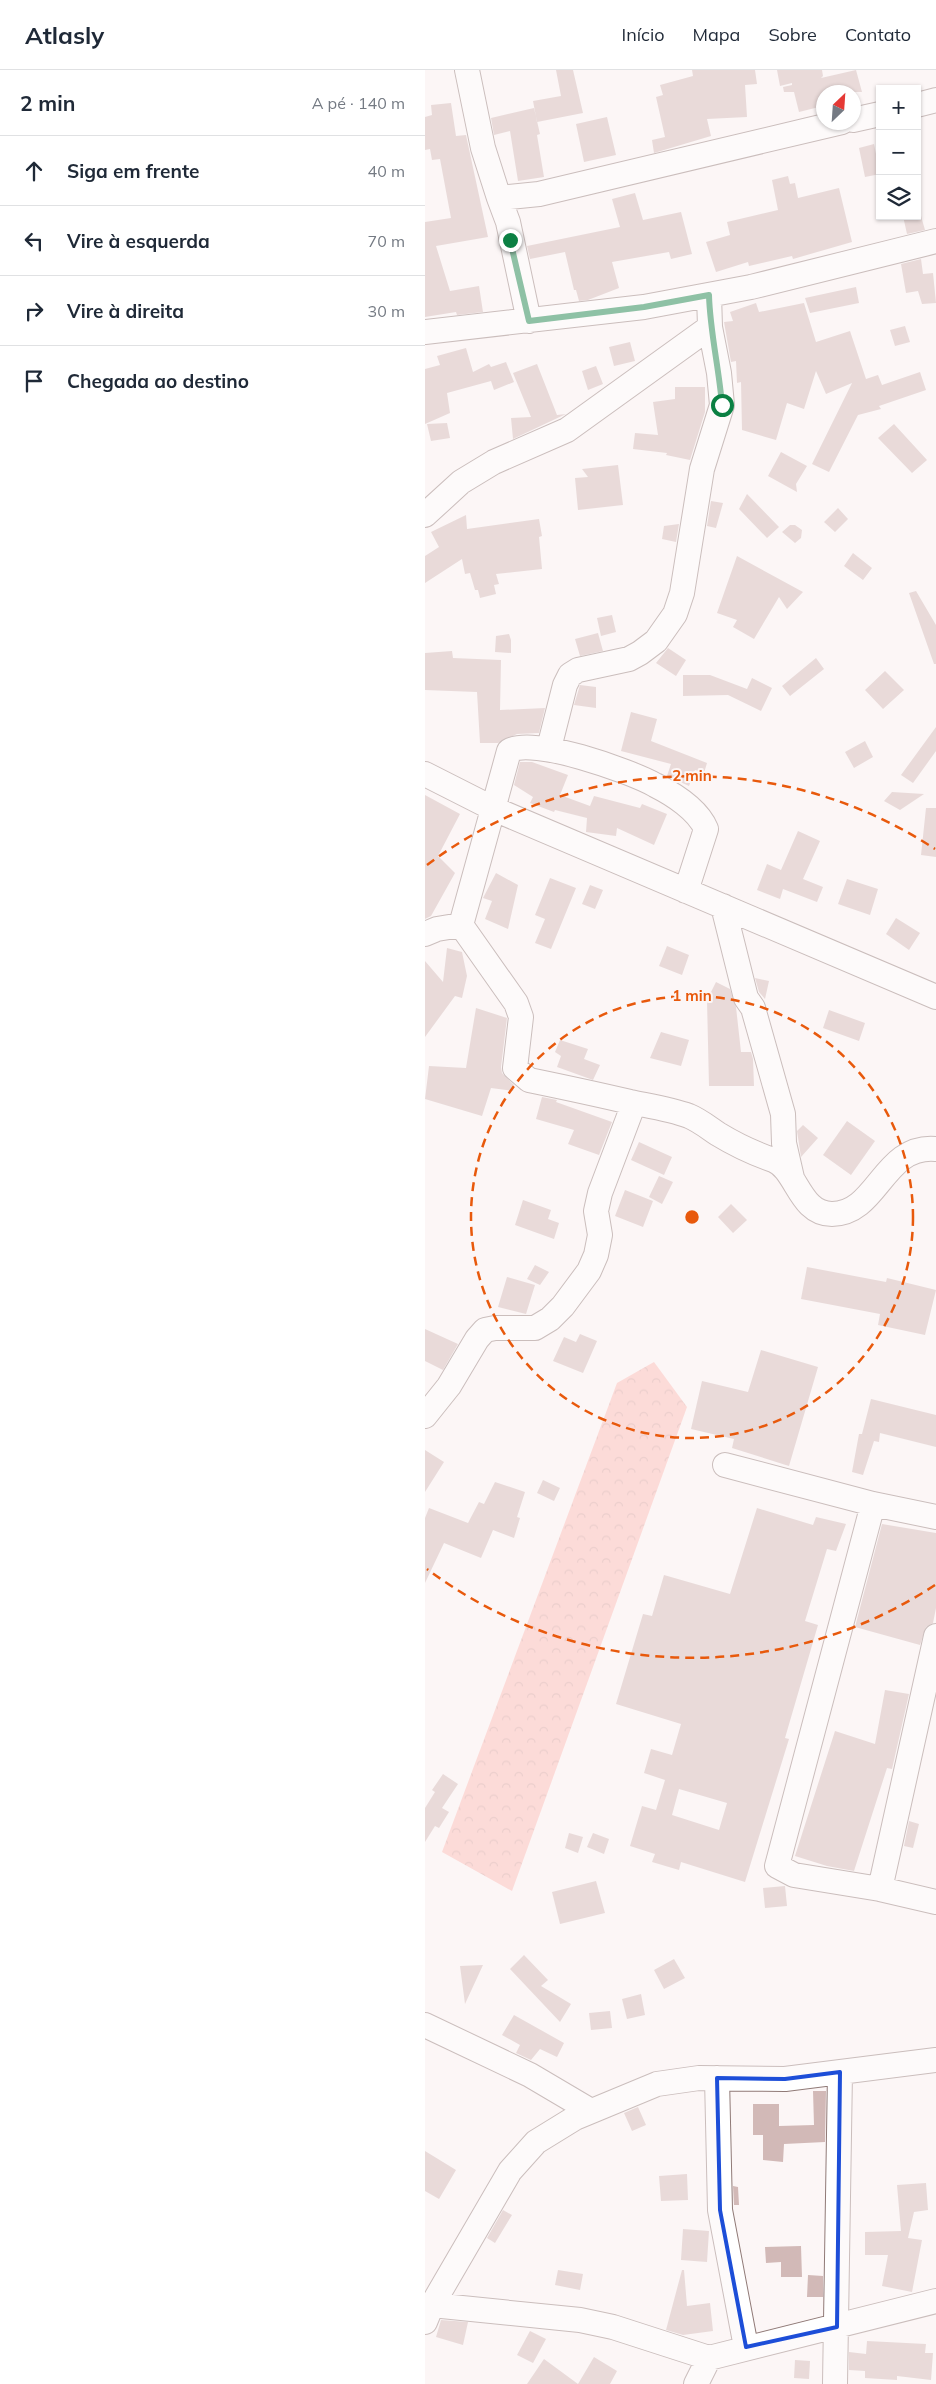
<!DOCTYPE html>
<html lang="pt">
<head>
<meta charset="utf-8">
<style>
  :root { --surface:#fff; --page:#f6f6f7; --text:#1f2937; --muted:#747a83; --line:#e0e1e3 }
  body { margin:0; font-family:Mulish,sans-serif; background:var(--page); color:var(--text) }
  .controls { position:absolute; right:15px; top:15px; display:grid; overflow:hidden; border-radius:0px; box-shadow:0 1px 4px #0004 }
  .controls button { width:45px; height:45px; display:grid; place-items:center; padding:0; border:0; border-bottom:1px solid var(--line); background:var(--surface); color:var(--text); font:25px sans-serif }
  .compass { position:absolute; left:391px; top:15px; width:45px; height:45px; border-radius:50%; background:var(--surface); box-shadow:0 1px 4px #0004; rotate:25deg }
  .stop { position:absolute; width:15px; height:15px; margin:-11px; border:4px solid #0b8043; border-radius:50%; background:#fff }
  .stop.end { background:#0b8043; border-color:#fff; box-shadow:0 1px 5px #0008 }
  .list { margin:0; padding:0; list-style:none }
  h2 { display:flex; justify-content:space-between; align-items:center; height:65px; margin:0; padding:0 20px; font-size:21px }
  h2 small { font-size:16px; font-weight:400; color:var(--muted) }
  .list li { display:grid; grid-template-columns:32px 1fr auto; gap:15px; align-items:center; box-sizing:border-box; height:70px; padding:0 20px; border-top:1px solid var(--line) }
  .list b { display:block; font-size:19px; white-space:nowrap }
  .list em { font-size:16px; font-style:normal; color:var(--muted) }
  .icon { flex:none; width:28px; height:28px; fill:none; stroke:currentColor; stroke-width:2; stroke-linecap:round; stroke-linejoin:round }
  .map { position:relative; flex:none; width:511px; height:2314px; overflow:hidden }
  header { display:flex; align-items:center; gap:30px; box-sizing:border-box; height:70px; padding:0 25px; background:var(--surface); border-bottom:1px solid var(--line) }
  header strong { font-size:24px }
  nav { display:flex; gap:28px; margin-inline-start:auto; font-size:18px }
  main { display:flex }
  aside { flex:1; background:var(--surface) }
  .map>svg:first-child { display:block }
  .forest { fill:url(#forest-crowns) }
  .building { fill:#d2b9b7; fill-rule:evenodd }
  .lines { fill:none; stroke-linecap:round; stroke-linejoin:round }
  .minor-casing { stroke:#907a77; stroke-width:26 }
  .minor { stroke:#fff; stroke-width:24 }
  .route { stroke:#0b8043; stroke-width:6 }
  .marked { fill:none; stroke:#1d4ed8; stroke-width:4; stroke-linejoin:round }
  .ring { fill:none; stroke:#e8590c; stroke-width:2.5; stroke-dasharray:9 6 }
  .centre { fill:#e8590c; stroke:#fcf6f6; stroke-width:2.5 }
  .ring-label { font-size:15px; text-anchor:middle; font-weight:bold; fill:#e8590c; stroke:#fcf6f6; stroke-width:4; stroke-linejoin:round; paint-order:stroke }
</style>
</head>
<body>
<header>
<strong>Atlasly</strong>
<nav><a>Início</a><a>Mapa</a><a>Sobre</a><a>Contato</a></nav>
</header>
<main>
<aside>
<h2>2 min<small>A pé · 140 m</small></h2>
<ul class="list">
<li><svg class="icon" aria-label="ahead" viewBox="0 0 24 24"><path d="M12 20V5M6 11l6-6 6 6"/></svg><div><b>Siga em frente</b></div><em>40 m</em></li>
<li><svg class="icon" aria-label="left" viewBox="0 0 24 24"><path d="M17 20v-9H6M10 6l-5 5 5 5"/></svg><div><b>Vire à esquerda</b></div><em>70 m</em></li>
<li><svg class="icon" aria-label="right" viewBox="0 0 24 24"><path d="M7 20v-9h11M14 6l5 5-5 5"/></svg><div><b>Vire à direita</b></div><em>30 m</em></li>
<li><svg class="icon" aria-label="arrive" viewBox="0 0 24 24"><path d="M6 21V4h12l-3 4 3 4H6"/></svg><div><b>Chegada ao destino</b></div></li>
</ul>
</aside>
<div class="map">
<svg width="511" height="2314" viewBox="0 0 511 2314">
  <defs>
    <pattern id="forest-crowns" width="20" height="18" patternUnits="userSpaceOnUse" patternTransform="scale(1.25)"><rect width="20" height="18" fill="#fdbab4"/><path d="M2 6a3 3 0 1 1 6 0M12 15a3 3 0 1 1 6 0" fill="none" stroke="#d89f9a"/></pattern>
  </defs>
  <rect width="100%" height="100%" fill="#fcf6f6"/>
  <!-- forest -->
  <path class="forest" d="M 229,1292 L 262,1337 L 87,1821 L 17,1782 L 192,1313 Z"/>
  <!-- building -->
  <path class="building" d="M 131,0 L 148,0 L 158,43 L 112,52 L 108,31 L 136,26 Z
    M 267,0 L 330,0 L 332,14 L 320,15 L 322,47 L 282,49 L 286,66 L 229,83 L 227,70 L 240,67 L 231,27 L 238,25 L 235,15 L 268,6 Z
    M 352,0 L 397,0 L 398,6 L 396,8 L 431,0 L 437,22 L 398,22 L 398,36 L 374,42 L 369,22 L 359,22 L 358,17 L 367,15 L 367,13 L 355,16 Z
    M 26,33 L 31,66 L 41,65 L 63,167 L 11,176 L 25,221 L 54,216 L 58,242 L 32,245 L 31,242 L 0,247 L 0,152 L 26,148 L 15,89 L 7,90 L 5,79 L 0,80 L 0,47 L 7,45 L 6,35 Z
    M 109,38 L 115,64 L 112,65 L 119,107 L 93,111 L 85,61 L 69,65 L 66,48 Z
    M 182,47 L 191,85 L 159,92 L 151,54 Z
    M 449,74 L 455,104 L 440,107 L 434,78 Z
    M 363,106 L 365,114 L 370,113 L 373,128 L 414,118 L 427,172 L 368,189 L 367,186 L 324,196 L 323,192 L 291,202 L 281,172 L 305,165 L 302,152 L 353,140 L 347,110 Z
    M 210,123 L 218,150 L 256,142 L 267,184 L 246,189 L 244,182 L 187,192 L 194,218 L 163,230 L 154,231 L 151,220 L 149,220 L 140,182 L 105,189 L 102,176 L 195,157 L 187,129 Z
    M 478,146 L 496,146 L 500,160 L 482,164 Z
    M 496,189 L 498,204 L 508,203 L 511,233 L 497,234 L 493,221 L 481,223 L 476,194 Z
    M 431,217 L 434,233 L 385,243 L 380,228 Z
    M 331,233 L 334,242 L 379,233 L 391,272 L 425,261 L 441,309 L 453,305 L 457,315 L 495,302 L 501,320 L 454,336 L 456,339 L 433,345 L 404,402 L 387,394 L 427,313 L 401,324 L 391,301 L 379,339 L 362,333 L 351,370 L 317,360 L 316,312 L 312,313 L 311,291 L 306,292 L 299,252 L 308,251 L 305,242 Z
    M 480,256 L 485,272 L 470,276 L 465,260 Z
    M 205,272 L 210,291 L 189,296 L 184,277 Z
    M 41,278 L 48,302 L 64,294 L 66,297 L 81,292 L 89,312 L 69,320 L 66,311 L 22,323 L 25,343 L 0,354 L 0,299 L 15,295 L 12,286 Z
    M 112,294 L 132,345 L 141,344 L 88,369 L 86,348 L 106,347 L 88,303 Z
    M 171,296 L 178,314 L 163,320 L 157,301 Z
    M 250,317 L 280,317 L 280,342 L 265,390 L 241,385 L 242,383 L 208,379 L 210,363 L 233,365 L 228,332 L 250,329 Z
    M 22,353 L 25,368 L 6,371 L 2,354 Z
    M 469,354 L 502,390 L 487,403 L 453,368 Z
    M 356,382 L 382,396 L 371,414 L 372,422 L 343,406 Z
    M 193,395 L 198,435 L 153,440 L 150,408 L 163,407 L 157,399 Z
    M 322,424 L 354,457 L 342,468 L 314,439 Z
    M 286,431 L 298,433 L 291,458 L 282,456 Z
    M 413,438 L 423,449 L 410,462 L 399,452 Z
    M 41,445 L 42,459 L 114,449 L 117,466 L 114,467 L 117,499 L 71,504 L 74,514 L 69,515 L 71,524 L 55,528 L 53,520 L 50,520 L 45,503 L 40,504 L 37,489 L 0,513 L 0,486 L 14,477 L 6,462 Z
    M 254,454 L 251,472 L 237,469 L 239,456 Z
    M 365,455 L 370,455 L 377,460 L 376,468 L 370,473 L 357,462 Z
    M 428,483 L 447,498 L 438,510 L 419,496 Z
    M 312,486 L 378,522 L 362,539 L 354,527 L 329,569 L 308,557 L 312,550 L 292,543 Z
    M 491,521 L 511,555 L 511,594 L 509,594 L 484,523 Z
    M 187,545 L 191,562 L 176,566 L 172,548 Z
    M 173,563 L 178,581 L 155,586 L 150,569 Z
    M 84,564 L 86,570 L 86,583 L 70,582 L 71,566 Z
    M 243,578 L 261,590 L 251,606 L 231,593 Z
    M 27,581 L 28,588 L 76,590 L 75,640 L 120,638 L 114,663 L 92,664 L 73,673 L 55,673 L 52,622 L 0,620 L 0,583 Z
    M 391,588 L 399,599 L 365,626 L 357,616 Z
    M 460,601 L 479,620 L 458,639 L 440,620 Z
    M 258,605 L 285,605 L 322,619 L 327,608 L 347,618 L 336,641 L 303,625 L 258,626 Z
    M 155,615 L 171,617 L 171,638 L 149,635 Z
    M 206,642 L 232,649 L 226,671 L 282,693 L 279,703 L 270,700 L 264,716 L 242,706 L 246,694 L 196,681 Z
    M 511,657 L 511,681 L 488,713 L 476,705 Z
    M 440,671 L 448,687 L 429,698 L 420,682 Z
    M 95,692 L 107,692 L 143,705 L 135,725 L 165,736 L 169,726 L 215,738 L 217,734 L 242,744 L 229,775 L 192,758 L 191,766 L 161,762 L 162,748 L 130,740 L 129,742 L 105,733 L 108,727 L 89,715 Z
    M 467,722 L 499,724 L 475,740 L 459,731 Z
    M 0,725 L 35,744 L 13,786 L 30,803 L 6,846 L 0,849 Z
    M 501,738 L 511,738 L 511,787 L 496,785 Z
    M 373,761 L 395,771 L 378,809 L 398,817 L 392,832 L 358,819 L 355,829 L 332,820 L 342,794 L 356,800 Z
    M 71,803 L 93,815 L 83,859 L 60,849 L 67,831 L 58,828 Z
    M 125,808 L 151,818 L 126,879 L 110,873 L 120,849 L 110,845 Z
    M 422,809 L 453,819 L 445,845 L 413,834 Z
    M 165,815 L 178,820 L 170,839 L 157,834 Z
    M 471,848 L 495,863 L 484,880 L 461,864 Z
    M 242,876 L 264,885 L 257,905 L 234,896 Z
    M 22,878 L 37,882 L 42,906 L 37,928 L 30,926 L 0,967 L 0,891 L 18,912 Z
    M 330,908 L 344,911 L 340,929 L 334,922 Z
    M 291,912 L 305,919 L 311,937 L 316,982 L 326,982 L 328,989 L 329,1016 L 284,1016 L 282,930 Z
    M 51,938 L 82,948 L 76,997 L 77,1003 L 89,1015 L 88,1021 L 66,1018 L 57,1046 L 0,1029 L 4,996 L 41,998 Z
    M 404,940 L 440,953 L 434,971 L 398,958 Z
    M 236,962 L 264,970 L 256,996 L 225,988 Z
    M 135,970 L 163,979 L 159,989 L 175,995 L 168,1010 L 132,997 L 136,986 L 130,982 Z
    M 117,1027 L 132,1030 L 131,1032 L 187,1052 L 174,1085 L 143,1074 L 149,1060 L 111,1049 Z
    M 422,1051 L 450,1071 L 426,1105 L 398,1085 Z
    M 378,1055 L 393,1068 L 376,1087 L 372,1061 Z
    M 214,1072 L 247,1087 L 239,1105 L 206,1090 Z
    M 234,1106 L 248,1112 L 237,1134 L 224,1127 Z
    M 200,1120 L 228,1131 L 218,1157 L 190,1146 Z
    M 98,1130 L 126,1140 L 123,1149 L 134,1153 L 129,1169 L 90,1155 Z
    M 306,1134 L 322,1150 L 308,1163 L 293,1147 Z
    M 110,1195 L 124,1202 L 115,1215 L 102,1209 Z
    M 382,1197 L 461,1212 L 462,1208 L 511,1220 L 500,1265 L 453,1255 L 455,1244 L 376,1229 Z
    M 82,1207 L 110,1215 L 101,1244 L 73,1237 Z
    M 0,1259 L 33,1274 L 18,1300 L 0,1291 Z
    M 155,1264 L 172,1271 L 158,1303 L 128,1291 L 139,1267 L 151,1272 Z
    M 336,1280 L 393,1297 L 364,1396 L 307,1378 L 309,1369 L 266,1359 L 277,1311 L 323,1322 Z
    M 446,1329 L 511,1345 L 511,1377 L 455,1363 L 454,1372 L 449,1371 L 438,1405 L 427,1402 L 434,1364 L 437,1364 Z
    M 0,1380 L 19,1392 L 0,1422 Z
    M 118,1410 L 135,1418 L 129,1431 L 112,1423 Z
    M 70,1412 L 100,1422 L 92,1447 L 95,1448 L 89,1468 L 68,1460 L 56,1488 L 19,1473 L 0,1513 L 0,1448 L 4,1438 L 43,1453 L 54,1432 L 59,1434 Z
    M 332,1438 L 388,1455 L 391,1447 L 421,1454 L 411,1481 L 402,1479 L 380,1551 L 393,1555 L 360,1668 L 364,1669 L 320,1812 L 256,1792 L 254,1800 L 227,1792 L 230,1784 L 205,1776 L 217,1736 L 231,1740 L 240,1710 L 219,1703 L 226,1679 L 247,1685 L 256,1654 L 191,1634 L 218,1544 L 227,1546 L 239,1505 L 305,1524 ZM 254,1719 L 302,1733 L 294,1760 L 247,1745 Z
    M 457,1454 L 511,1463 L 511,1538 L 508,1553 L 501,1557 L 495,1575 L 430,1557 Z
    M 460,1620 L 484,1624 L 467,1699 L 462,1698 L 429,1801 L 402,1796 L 370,1786 L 410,1661 L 450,1674 Z
    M 18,1704 L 33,1714 L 17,1738 L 24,1742 L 14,1758 L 10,1756 L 0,1772 L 0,1738 L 10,1722 L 7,1720 Z
    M 484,1751 L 494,1754 L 488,1778 L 479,1776 Z
    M 144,1763 L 158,1767 L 153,1783 L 140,1778 Z
    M 168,1763 L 184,1769 L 179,1784 L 162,1777 Z
    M 171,1811 L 180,1843 L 135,1854 L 127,1822 Z
    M 360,1816 L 362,1836 L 340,1838 L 338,1818 Z
    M 99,1885 L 123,1910 L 116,1916 L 146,1934 L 135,1952 L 85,1899 Z
    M 249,1889 L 260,1908 L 239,1919 L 229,1900 Z
    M 58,1895 L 40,1934 L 35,1896 Z
    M 216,1924 L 220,1945 L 202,1949 L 197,1929 Z
    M 185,1941 L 187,1958 L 166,1960 L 164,1943 Z
    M 89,1945 L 139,1973 L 132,1987 L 115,1979 L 106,1990 L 91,1983 L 95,1975 L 77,1965 Z
    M 388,2021 L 401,2021 L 400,2072 L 359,2074 L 358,2092 L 338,2090 L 338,2065 L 328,2065 L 328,2034 L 354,2034 L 354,2056 L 389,2055 Z
    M 213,2037 L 221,2055 L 207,2061 L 199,2043 Z
    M 0,2081 L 31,2100 L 14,2129 L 0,2121 Z
    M 262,2104 L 263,2130 L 236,2131 L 234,2106 Z
    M 501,2113 L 503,2140 L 489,2142 L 483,2168 L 497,2170 L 487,2222 L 457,2216 L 463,2185 L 440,2185 L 440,2162 L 476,2161 L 472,2115 Z
    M 308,2116 L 313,2117 L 314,2135 L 309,2135 Z
    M 78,2140 L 87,2145 L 70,2173 L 62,2168 Z
    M 258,2159 L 284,2161 L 282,2192 L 256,2190 Z
    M 376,2176 L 377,2207 L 356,2207 L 356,2192 L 341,2193 L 340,2177 Z
    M 133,2200 L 158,2204 L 155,2220 L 130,2215 Z
    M 257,2200 L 259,2200 L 262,2236 L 285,2233 L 288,2261 L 258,2265 L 241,2260 Z
    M 383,2205 L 398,2206 L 398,2227 L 382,2227 Z
    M 16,2250 L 43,2252 L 38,2275 L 11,2267 Z
    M 105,2261 L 121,2269 L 108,2293 L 92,2285 Z
    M 442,2271 L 501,2274 L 500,2283 L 508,2283 L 506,2310 L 472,2306 L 472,2310 L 440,2308 L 440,2301 L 424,2300 L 424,2282 L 441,2284 Z
    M 169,2287 L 192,2301 L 185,2314 L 153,2314 Z
    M 119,2289 L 153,2314 L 102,2314 Z
    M 370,2290 L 385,2291 L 384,2309 L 369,2308 Z"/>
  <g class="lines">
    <defs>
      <path id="minor" d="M 42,0 L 58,78 L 74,128 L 114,124 L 417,52
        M 492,35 L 511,30
        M 428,50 L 455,44
        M 74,128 L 83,152 L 104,251
        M 0,262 L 219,237 L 326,217 L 511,171
        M 0,445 L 36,412 L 69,392 L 142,360 L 285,257
        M 124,678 L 140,615 L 145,605 L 153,600 L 204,589 L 215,583 L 231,571 L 250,544 L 257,523 L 277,399 L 297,335 L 294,303 L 285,257 L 284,225
        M 0,704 L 69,739 L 511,927
        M 298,836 L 321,928 L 328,938 L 358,1044 L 359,1073 L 367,1108
        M 36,855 L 91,933 L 96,947 L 90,998 L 104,1010 C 138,1017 171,1024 205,1032 C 224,1036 245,1039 264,1046 C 274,1050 284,1058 293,1064 C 311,1075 328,1083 348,1090 C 372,1099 374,1144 407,1144 C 453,1144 458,1074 511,1079
        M 36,855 L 84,681 C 107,666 205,701 230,715 C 248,724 273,740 281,759 L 261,821
        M 0,864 L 12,859 L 36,855
        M 0,1346 L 24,1316 L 52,1269 L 60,1260 L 70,1258 L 110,1258 L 125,1249 L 138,1236 L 164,1201 L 171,1185 L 175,1165 L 171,1141 L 175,1123 L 209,1033
        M 300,1395 L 448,1434 L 511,1447
        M 448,1434 L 352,1796 L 369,1805 L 455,1819 L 511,1832
        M 455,1819 L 511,1566
        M 0,1955 L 105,2005 L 166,2041
        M 292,2008 L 295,2140 L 321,2277
        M 7,2235 L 155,2250 L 188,2257 L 284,2288 L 511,2231
        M 0,2252 L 7,2235 L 85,2101 L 111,2072 L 150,2048 L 232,2014 L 274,2008 L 360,2009 L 511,1990
        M 271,2314 L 284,2288
        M 410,2314 L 415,2002"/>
    </defs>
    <!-- minor casing -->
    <use href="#minor" class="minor-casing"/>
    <!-- minor -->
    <use href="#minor" class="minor"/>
  </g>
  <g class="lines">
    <!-- route -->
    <path class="route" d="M 85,170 L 104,251 L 219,237 L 284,225 C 285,262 294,298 297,335"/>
  </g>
  <!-- marked area -->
  <path d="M0 0H511V2314H0ZM 415,2002 L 412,2257 L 321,2277 L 295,2140 L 292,2008 L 360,2009 Z" fill="#fcf6f6" fill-opacity=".55" fill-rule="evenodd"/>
  <path class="marked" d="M 415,2002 L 412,2257 L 321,2277 L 295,2140 L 292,2008 L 360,2009 Z"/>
  <!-- distance rings -->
  <g class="ring">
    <circle cx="267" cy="1147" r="221"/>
    <path d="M510 1515A441 441 0 0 1 2 1499M2 795A441 441 0 0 1 510 779"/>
  </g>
  <circle cx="267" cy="1147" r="8" class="centre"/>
  <g class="ring-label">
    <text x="267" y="711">2 min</text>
    <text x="267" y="931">1 min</text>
  </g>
</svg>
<div class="controls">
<button>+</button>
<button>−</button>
<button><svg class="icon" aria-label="layers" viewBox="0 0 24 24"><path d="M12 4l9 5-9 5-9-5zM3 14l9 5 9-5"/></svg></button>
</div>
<svg class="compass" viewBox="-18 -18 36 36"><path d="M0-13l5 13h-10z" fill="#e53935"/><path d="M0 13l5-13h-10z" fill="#747a83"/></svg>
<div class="stop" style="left:297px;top:335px"></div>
<div class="stop end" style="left:85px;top:170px"></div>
</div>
</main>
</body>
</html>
